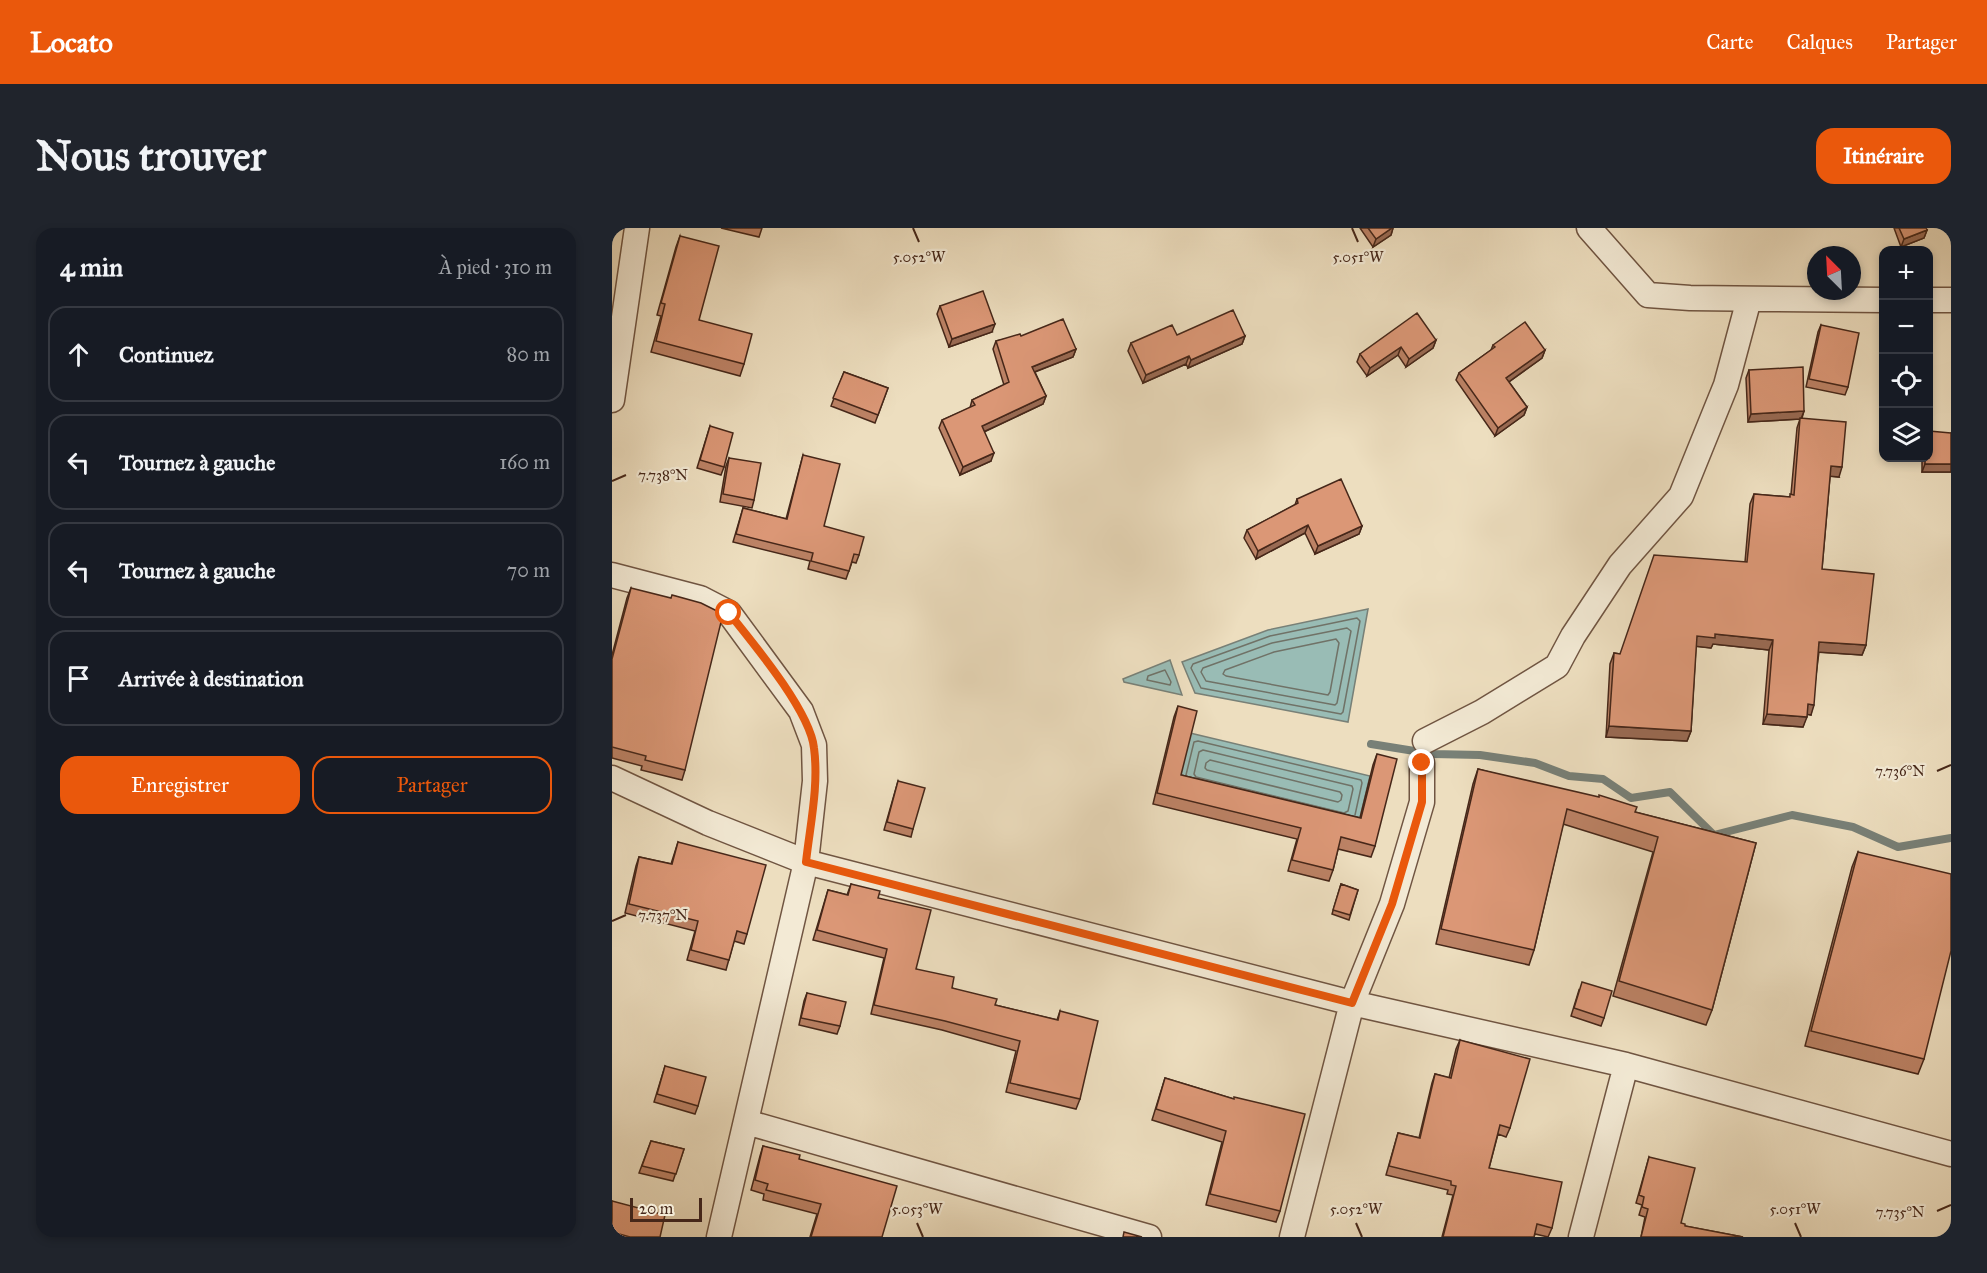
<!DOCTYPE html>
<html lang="fr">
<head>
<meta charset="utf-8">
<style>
  :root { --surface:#171b24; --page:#20242c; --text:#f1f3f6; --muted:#9ea1a6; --line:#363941; --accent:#ea580c }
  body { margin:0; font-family:"IM FELL Great Primer",serif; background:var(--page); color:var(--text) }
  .controls { position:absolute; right:18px; top:18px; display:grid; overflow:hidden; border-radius:12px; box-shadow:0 3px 9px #0003 }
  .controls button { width:54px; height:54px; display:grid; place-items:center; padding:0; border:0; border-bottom:2px solid var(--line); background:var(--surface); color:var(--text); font:30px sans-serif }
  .compass { position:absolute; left:1195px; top:18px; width:54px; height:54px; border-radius:50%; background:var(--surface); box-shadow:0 3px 9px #0003; rotate:336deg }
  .scale { position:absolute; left:18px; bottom:15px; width:72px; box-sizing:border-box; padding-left:6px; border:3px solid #462719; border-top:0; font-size:16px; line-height:21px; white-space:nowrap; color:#462719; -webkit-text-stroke:4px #f3ead5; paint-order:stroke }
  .stop { position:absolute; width:18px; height:18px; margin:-14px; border:4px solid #ea580c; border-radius:50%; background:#fff }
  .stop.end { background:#ea580c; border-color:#fff; box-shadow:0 2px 6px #0008 }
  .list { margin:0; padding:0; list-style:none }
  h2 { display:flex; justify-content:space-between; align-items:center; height:78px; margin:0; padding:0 24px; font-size:26px }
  h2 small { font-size:20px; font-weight:400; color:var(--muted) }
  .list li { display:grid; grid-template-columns:39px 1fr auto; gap:18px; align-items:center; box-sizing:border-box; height:96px; margin:0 12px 12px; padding:0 12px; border:2px solid var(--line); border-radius:18px }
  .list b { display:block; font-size:22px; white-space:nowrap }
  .list em { font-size:20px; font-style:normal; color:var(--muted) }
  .actions { display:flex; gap:12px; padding:18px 24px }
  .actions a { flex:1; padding:14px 0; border:2px solid var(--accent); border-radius:18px; text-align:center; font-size:21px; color:var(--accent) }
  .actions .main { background:var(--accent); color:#fff }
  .icon { flex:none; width:33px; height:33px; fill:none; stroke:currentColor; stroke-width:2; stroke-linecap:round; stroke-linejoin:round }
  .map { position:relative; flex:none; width:1339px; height:1009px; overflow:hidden; border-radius:18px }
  header { display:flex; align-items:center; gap:36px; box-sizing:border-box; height:84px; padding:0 30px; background:var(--accent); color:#fff }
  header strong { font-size:28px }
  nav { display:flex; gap:33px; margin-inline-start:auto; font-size:21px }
  .intro { display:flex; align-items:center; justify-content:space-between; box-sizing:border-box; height:144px; padding:0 36px }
  h1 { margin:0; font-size:42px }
  .button { padding:15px 27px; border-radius:18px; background:var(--accent); color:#fff; font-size:21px; font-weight:700 }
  main { display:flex; gap:36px; padding:0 36px }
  aside { flex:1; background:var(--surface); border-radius:18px; box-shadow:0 3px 9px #0003 }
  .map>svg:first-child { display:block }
  .water { fill:#99bcb5; stroke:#788077; stroke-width:1.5 }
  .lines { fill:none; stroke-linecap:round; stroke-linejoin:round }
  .shore { stroke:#707267; stroke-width:1.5 }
  .stream { stroke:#788077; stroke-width:8 }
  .minor-casing { stroke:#705542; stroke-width:27 }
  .minor { stroke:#f3ead5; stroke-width:24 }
  .wall { fill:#bc8265; stroke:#462719; stroke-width:1.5 }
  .shaded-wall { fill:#996a53; stroke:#462719; stroke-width:1.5 }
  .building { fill:#db9776; stroke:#462719; stroke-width:1.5 }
  .route { stroke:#ea580c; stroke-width:8 }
  .ticks { fill:none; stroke:#462719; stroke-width:2 }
  .ticks-label { font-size:15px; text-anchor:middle; fill:#462719; stroke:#f3ead5; stroke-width:4.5; stroke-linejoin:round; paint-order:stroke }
</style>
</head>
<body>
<header>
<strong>Locato</strong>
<nav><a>Carte</a><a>Calques</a><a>Partager</a></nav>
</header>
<div class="intro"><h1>Nous trouver</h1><a class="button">Itinéraire</a></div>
<main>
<aside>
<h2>4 min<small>À pied · 310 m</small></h2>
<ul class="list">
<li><svg class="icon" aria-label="ahead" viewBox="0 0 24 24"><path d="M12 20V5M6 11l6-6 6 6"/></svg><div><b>Continuez</b></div><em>80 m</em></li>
<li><svg class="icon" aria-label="left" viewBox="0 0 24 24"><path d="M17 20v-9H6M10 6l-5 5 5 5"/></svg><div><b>Tournez à gauche</b></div><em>160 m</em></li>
<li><svg class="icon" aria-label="left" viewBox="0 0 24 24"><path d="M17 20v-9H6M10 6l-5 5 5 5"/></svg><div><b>Tournez à gauche</b></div><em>70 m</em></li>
<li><svg class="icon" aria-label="arrive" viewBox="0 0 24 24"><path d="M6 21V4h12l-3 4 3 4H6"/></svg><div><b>Arrivée à destination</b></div></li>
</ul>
<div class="actions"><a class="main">Enregistrer</a><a>Partager</a></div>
</aside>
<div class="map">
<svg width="1339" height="1009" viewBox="0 0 1339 1009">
  <rect width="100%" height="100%" fill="#eddebf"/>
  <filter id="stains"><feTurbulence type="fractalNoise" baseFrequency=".00333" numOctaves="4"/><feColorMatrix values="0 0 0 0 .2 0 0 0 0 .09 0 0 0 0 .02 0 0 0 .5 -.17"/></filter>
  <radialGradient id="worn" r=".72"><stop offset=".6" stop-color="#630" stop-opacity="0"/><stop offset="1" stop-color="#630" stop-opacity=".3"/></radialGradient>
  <!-- water -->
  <path class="water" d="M 756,381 L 736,494 L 583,465 L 570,434 L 656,402 Z
    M 558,432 L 570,467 L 512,454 L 511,451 Z
    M 578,505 L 758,548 L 745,602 L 565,558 Z"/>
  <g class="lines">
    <!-- shore -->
    <path class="shore" d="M 745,390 L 748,393 L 731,484 L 729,486 L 589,460 L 579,440 L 581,436 L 658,408 Z
      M 735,400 L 739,403 L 725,475 L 723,477 L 594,453 L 589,444 L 591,440 L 660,415 Z
      M 724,411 L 727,415 L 718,464 L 716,467 L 614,448 L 611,446 L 613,442 L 662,424 Z
      M 553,442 L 559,454 L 558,457 L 535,452 L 536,448 Z
      M 591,522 L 740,558 L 741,561 L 736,583 L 732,585 L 584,549 L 582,546 L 587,524 Z
      M 598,532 L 728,564 L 730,567 L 729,572 L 726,574 L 595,542 L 593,540 L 594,535 Z
      M 574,547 L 582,514 L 586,513 L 749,552 L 750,555 L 743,587"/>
    <!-- stream -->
    <path class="stream" d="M 759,516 L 821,526 L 868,527 L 923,535 L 957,548 L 991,551 L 1019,570 L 1058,564 L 1102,607 L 1180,587 L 1241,599 L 1286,619 L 1339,610"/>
    <defs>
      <path id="minor" d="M 977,0 L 1036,67 L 1078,70 L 1272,72
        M 1316,72 L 1339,72
        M 0,172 L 25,0
        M 0,347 L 88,370 L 117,385 L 189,483 L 202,517 L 203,553 L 194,634 L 107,1009
        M 813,513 L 870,484 L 945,438 L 961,408 L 1008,337 L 1069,268 L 1114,157 L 1137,71
        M 0,550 L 96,595 L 194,634 L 740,775 L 1014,837 L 1339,926
        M 134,894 L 537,1009
        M 680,1009 L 740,775 L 780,676 L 810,574 L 810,535
        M 969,1009 L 1014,837"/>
    </defs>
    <!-- minor casing -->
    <use href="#minor" class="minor-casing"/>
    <!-- minor -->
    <use href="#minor" class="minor"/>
  </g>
  <!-- wall -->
  <path class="wall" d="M 109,0 L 150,0 L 147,9 Z
    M 748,0 L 781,0 L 779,7 L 761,19 Z
    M 1282,0 L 1314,0 L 1315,2 L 1312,10 L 1289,19 Z
    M 68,8 L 87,92 L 132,136 L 128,148 L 39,124 L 49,88 L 45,87 L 64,19 Z
    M 328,78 L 380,104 L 337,119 L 325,86 Z
    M 1209,97 L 1236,159 L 1233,167 L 1194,159 L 1206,104 Z
    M 565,107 L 633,108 L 630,116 L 576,140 L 574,136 L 531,155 L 516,123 L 519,115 Z
    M 409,108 L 464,121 L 461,129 L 423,144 L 434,168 L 431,176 L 372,204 L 379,233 L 348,247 L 327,200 L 330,192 L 358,180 L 360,172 L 392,157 L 381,121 L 384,113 Z
    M 824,112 L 821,120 L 794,139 L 786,127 L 755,148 L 745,134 L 748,126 Z
    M 881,117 L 933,122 L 930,130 L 897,154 L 915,179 L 912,187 L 883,208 L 844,152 L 847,145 L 879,122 Z
    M 1137,142 L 1192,183 L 1190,190 L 1227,249 L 1218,248 L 1210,341 L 1254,417 L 1250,427 L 1207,424 L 1199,487 L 1195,486 L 1191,499 L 1151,496 L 1157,422 L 1101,416 L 1099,420 L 1084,418 L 1079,503 L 1075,513 L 994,509 L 998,436 L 1002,425 L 1008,426 L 1133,334 L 1138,276 L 1142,266 L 1178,269 L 1179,266 L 1185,200 L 1188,191 L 1136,194 L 1134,150 Z
    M 232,144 L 276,160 L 263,195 L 219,178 Z
    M 98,198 L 112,239 L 109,247 L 85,240 Z
    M 1339,205 L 1339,244 L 1310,244 L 1310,230 L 1317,230 Z
    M 191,227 L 212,298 L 247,327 L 244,335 L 240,334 L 234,351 L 196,341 L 198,333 L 121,314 L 131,280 L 174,291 Z
    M 117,230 L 142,272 L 140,280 L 108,274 L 114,238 Z
    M 685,271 L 750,298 L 747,306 L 703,326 L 693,305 L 644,331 L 632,310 L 635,302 L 683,277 Z
    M 19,360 L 73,542 L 70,552 L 29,542 L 30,538 L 0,530 L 0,427 L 15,370 Z
    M 566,478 L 569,547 L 748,590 L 761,537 L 765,526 L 763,618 L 759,629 L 726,621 L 721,642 L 717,653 L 676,643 L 685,611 L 541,576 L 562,489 Z
    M 866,541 L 1023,584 L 1144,615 L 1100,782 L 1094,797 L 1001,768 L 1041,624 L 951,596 L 922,722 L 917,737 L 824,716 L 861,556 Z
    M 286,553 L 301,601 L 299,609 L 272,602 Z
    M 66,614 L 135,706 L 132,716 L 122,713 L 114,742 L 75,732 L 83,703 L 13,685 L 24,638 L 27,629 L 59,636 Z
    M 1246,624 L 1312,831 L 1306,846 L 1193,818 L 1240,639 Z
    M 239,656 L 266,670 L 304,741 L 340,760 L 383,777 L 445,792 L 448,783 L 468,871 L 464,881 L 394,864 L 404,823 L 330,802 L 259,786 L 272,730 L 201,712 L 216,662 L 235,667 Z
    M 729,656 L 746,662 L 737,692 L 720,686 Z
    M 967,762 L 992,790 L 989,798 L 959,788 Z
    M 195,765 L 228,798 L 225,806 L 187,797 L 192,773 Z
    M 848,812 L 898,900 L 894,909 L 886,906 L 877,940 L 940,1000 L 936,1009 L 923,1006 L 922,1009 L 830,1009 L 841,967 L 835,966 L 836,962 L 774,947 L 786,905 L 807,910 L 820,855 L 823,846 L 837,850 L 844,821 Z
    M 53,838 L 86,878 L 83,886 L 42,874 Z
    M 553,850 L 622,871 L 668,983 L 664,994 L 594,977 L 610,914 L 540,892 Z
    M 39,913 L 72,921 L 61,953 L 27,945 Z
    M 151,918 L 187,931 L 270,1009 L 198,1009 L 205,986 L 151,972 L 152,966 L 139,962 L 148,928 Z
    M 1037,929 L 1069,995 L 1073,998 L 1131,1009 L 1029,1009 L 1033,989 L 1027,987 L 1030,977 L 1024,975 Z
    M 0,973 L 48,1009 L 0,1009 Z"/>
  <!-- shaded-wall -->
  <path class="shaded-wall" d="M 780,0 L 781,0 L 779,7 L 761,19 L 764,11 Z
    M 1315,2 L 1312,10 L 1289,19 L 1292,11 Z
    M 383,96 L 380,104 L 337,119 L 340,111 Z
    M 633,108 L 630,116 L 576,140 L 579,132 Z
    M 824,112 L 821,120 L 794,139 L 797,131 Z
    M 789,119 L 786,127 L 755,148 L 758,140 Z
    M 464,121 L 461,129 L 417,146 L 420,139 Z
    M 933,122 L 930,130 L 891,158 L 894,150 Z
    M 577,128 L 574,136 L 531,155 L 534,147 Z
    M 434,168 L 431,176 L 367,206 L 370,198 Z
    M 915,179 L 912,187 L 883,208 L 886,200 Z
    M 1192,183 L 1189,191 L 1136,194 L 1139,186 Z
    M 382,225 L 379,233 L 348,247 L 351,239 Z
    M 1313,236 L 1339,236 L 1339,244 L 1310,244 Z
    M 1219,238 L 1230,239 L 1227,249 L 1215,248 Z
    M 696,297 L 693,305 L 644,331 L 646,323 Z
    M 750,298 L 747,306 L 703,326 L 706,318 Z
    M 1103,406 L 1161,412 L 1157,422 L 1101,416 L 1099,420 L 1081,418 L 1085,408 Z
    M 1207,414 L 1254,417 L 1250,427 L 1204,424 Z
    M 1196,476 L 1202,477 L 1199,487 L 1192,486 Z
    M 1155,486 L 1195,489 L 1191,499 L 1151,496 Z
    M 997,498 L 1079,503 L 1075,513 L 994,509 Z"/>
  <!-- building -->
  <path class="building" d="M 756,0 L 780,0 L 764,11 Z
    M 1287,0 L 1314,0 L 1315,2 L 1292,11 Z
    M 68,8 L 107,18 L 87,92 L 140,106 L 132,136 L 44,113 L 53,76 L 49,75 Z
    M 371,63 L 383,96 L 340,111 L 328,78 Z
    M 621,82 L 633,108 L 579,132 L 577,128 L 534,147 L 519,115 L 560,97 L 565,107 Z
    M 805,85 L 824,112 L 797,131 L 789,119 L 758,140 L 748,126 Z
    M 451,91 L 464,121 L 420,139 L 434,168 L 370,198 L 382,225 L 351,239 L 330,192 L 363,177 L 360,172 L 397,154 L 384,113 L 408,106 L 409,108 Z
    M 913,94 L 933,122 L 894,150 L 915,179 L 886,200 L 847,145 L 883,119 L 881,117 Z
    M 1209,97 L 1247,105 L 1236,159 L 1197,151 Z
    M 1191,139 L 1192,183 L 1139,186 L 1137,142 Z
    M 232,144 L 276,160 L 266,187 L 221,170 Z
    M 1188,190 L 1234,194 L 1230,239 L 1219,238 L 1210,341 L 1262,346 L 1254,417 L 1207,414 L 1202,477 L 1196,476 L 1195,489 L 1155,486 L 1161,412 L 1103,406 L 1103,410 L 1085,408 L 1079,503 L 997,498 L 1002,425 L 1008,426 L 1042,327 L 1135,334 L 1142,266 L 1178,269 L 1178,266 L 1182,267 Z
    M 98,198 L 121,205 L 112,239 L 88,232 Z
    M 1317,203 L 1339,205 L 1339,236 L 1313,236 L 1313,230 L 1317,230 Z
    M 191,227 L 228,236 L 212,298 L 252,309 L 247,327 L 242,326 L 237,343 L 199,333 L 201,325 L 124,306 L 131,280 L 175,291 Z
    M 117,230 L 149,235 L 142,272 L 111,266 Z
    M 729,251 L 750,298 L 706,318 L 696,297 L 646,323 L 635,302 L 686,275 L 685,271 Z
    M 19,360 L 59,370 L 60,367 L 89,375 L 111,386 L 73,542 L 33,532 L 34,528 L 0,519 L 0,431 Z
    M 566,478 L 585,483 L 569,547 L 749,590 L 765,526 L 785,531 L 763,618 L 729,609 L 721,642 L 680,632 L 689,600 L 545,565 Z
    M 866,541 L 987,569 L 987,567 L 1025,579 L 1023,584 L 1144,615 L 1100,782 L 1007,753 L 1046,609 L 955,581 L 922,722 L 829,701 Z
    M 286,553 L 313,560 L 301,601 L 275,594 Z
    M 66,614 L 154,637 L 135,706 L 125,703 L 117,732 L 79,722 L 86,693 L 17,676 L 27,629 L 60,636 Z
    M 1246,624 L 1339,646 L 1339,723 L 1312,831 L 1199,803 Z
    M 239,656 L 268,663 L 266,670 L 319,682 L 304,741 L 342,749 L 340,760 L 385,771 L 383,777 L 446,792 L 448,783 L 486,793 L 468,871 L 398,855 L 408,813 L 333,793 L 262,777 L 275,721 L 205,702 L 216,662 L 236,667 Z
    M 729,656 L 746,662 L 738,687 L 721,682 Z
    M 970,754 L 1000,763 L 992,790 L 962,780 Z
    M 195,765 L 234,774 L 228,798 L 189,790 Z
    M 848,812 L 918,831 L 898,900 L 888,897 L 877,940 L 950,954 L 940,1000 L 925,996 L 922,1009 L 831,1009 L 844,958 L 839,957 L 839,953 L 777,938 L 786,905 L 808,910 L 823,846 L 839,850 Z
    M 53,838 L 94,849 L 86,878 L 45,866 Z
    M 553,850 L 622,871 L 622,869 L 693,886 L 668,983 L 598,966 L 614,903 L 544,881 Z
    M 39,913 L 72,921 L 64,946 L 30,938 Z
    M 151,918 L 188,927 L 187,931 L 285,958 L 270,1009 L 199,1009 L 209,976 L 154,962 L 156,956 L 143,952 Z
    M 1037,929 L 1083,940 L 1069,995 L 1073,996 L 1073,998 L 1131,1009 L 1029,1009 L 1036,981 L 1030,979 L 1032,969 L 1027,967 Z
    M 0,973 L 53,987 L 48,1009 L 18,1009 L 0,1004 Z
    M 512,1004 L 530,1009 L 511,1009 Z"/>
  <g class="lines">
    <!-- route -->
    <path class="route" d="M 117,385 C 141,415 198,483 202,520 C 207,558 198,597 194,634 L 740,775 L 780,676 L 810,574 L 810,535"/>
  </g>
  <!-- ticks -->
  <path class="ticks" d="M 301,0 L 307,14M 740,0 L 746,14M 0,253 L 14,247M 1325,543 L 1339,537M 0,693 L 14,687M 1325,983 L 1339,977M 305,995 L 311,1009M 744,995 L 750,1009M 1183,995 L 1189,1009"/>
  <g class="ticks-label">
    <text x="307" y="34">5.052°W</text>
    <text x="746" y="34">5.051°W</text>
    <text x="51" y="252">7.738°N</text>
    <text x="1288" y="548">7.736°N</text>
    <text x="51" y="692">7.737°N</text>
    <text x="305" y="986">5.053°W</text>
    <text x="744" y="986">5.052°W</text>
    <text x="1183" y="986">5.051°W</text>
    <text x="1288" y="989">7.735°N</text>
  </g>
  <rect width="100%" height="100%" filter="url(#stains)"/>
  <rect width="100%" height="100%" fill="url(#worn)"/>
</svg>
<div class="controls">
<button>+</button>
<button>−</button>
<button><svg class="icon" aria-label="locate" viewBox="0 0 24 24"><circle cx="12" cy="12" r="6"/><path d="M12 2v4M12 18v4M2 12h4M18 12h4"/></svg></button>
<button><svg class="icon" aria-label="layers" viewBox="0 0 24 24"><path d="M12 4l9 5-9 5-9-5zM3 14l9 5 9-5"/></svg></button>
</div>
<svg class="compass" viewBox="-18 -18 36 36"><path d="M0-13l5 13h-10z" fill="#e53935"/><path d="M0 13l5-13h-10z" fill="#9ea1a6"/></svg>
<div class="scale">20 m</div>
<div class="stop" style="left:117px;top:385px"></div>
<div class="stop end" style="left:810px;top:535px"></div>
</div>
</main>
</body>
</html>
